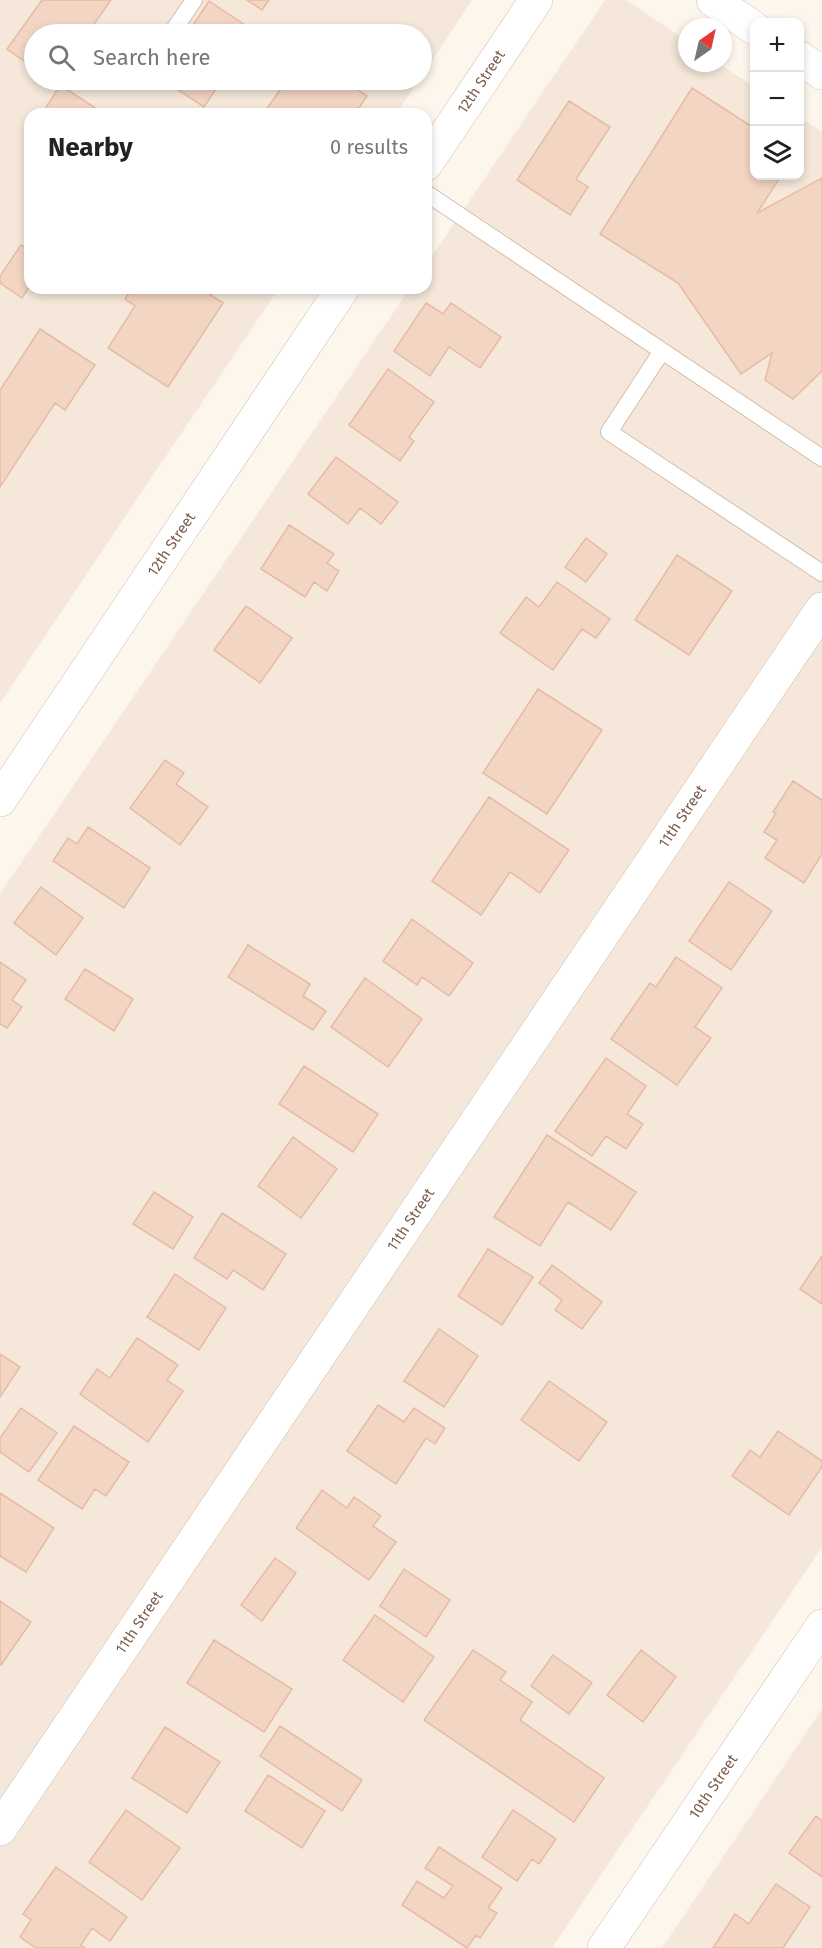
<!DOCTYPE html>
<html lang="en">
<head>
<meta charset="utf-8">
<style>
  :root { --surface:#fff; --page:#f2f2f2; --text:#222; --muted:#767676; --line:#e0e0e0 }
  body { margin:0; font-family:"Fira Sans",sans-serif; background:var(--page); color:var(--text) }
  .controls { position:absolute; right:18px; top:18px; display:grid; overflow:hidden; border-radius:12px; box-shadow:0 3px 9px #0003 }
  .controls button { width:54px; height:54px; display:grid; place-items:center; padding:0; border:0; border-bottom:2px solid var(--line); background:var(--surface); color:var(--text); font:30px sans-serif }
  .compass { position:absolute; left:678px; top:18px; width:54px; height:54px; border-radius:50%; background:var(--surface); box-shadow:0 3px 9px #0003; rotate:34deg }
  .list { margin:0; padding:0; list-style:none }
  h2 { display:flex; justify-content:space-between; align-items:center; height:78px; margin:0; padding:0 24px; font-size:26px }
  h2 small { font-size:20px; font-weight:400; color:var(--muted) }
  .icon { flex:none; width:33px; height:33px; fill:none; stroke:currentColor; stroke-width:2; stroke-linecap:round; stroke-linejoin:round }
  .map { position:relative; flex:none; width:822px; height:1948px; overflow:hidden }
  .search { position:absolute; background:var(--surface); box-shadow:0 3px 9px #0003; left:24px; top:24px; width:408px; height:66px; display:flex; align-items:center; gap:15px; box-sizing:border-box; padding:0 21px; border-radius:33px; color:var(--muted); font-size:22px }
  .panel { position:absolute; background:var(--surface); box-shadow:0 3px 9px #0003; left:24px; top:108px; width:408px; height:186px; border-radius:18px }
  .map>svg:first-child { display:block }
  .residential { fill:#f5e8da }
  .building { fill:#f3d5c3; stroke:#e6bba3; stroke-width:1.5 }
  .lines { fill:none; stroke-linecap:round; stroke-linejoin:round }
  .service-casing { stroke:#d1beb0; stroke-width:18 }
  .minor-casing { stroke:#d1beb0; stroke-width:34 }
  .tertiary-casing { stroke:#d1beb0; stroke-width:34 }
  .service { stroke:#fff; stroke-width:16 }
  .minor { stroke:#fff; stroke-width:33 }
  .tertiary { stroke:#fff; stroke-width:33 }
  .labels { text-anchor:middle; stroke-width:4.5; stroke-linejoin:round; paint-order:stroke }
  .street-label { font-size:15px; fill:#7a5c4d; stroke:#fffaf3 }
</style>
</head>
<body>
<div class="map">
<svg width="822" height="1948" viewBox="0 0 822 1948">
  <rect width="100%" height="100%" fill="#fdf6ec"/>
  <!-- residential -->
  <path class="residential" d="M 0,0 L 472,0 L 422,76 L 422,34 L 34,34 L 34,80 L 419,80 L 396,114 L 30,114 L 30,288 L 279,288 L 0,703 Z
    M 605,0 L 626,0 L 687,41 L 687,63 L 719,63 L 754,87 L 754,176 L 800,176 L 800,117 L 822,132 L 822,1547 L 552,1948 L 0,1948 L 0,894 L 410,288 L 426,288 L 426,265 Z
    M 822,1709 L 822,1948 L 662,1948 Z"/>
  <!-- building -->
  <path class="building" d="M 42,0 L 111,0 L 87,34 L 34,34 L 34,68 L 7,49 Z
    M 247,0 L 269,0 L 262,10 Z
    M 209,1 L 254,31 L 252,34 L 187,34 Z
    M 163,80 L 222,80 L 204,107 Z
    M 287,80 L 344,80 L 367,96 L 355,114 L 263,114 Z
    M 60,85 L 103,113 L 103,114 L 42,114 Z
    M 692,88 L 754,128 L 754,176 L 781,176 L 757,213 L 822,178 L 822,371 L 793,399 L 765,380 L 772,353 L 741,374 L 678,283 L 600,234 Z
    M 569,101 L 610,127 L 576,179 L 588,187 L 570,215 L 517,180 Z
    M 21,245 L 30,251 L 30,286 L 22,298 L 0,283 L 0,276 Z
    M 132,288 L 200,288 L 223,303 L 168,387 L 108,348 L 135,306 L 125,299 Z
    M 426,303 L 443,314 L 451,303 L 501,337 L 480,368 L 449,347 L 430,376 L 394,351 Z
    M 40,329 L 95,365 L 65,410 L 55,403 L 0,487 L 0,390 Z
    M 388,369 L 434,402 L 409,437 L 414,441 L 400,461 L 349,425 Z
    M 336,457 L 398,502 L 381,524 L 360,508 L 348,524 L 308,494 Z
    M 289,525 L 334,554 L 327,563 L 339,571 L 327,591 L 314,582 L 305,597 L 261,569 Z
    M 586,538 L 607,554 L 586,582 L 565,567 Z
    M 677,555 L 732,591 L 689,655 L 635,620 Z
    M 557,582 L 610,619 L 596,638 L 582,629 L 553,670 L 500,633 L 526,597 L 539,607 Z
    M 246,606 L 292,638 L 260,683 L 214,650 Z
    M 538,689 L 602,730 L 547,814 L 483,773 Z
    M 165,760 L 184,773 L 176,784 L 208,807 L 180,845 L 130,808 Z
    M 793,781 L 822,800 L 822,854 L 804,883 L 765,858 L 777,840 L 764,832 L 776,813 L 773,812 Z
    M 489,797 L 569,850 L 540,893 L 510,872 L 481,915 L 432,881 Z
    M 88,827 L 150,868 L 124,908 L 53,861 L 68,838 L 77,844 Z
    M 729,882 L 772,911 L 731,970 L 689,941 Z
    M 41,887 L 83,918 L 56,955 L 14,923 Z
    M 412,919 L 473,963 L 449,996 L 422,977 L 417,985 L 383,961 Z
    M 248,945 L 310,984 L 303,996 L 326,1011 L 313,1030 L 228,977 Z
    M 676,957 L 722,988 L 695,1027 L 711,1038 L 677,1085 L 611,1039 L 650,983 L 656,987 Z
    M 0,962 L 26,980 L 12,1000 L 22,1007 L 7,1028 L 0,1024 Z
    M 85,969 L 133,999 L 114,1031 L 65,999 Z
    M 365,978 L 422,1019 L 388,1067 L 331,1027 Z
    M 606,1058 L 646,1086 L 627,1114 L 643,1124 L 626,1149 L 606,1136 L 592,1156 L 555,1131 Z
    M 304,1066 L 378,1114 L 353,1152 L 279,1104 Z
    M 547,1135 L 636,1192 L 611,1230 L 568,1202 L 540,1246 L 494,1217 Z
    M 293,1137 L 337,1169 L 301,1218 L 258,1186 Z
    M 154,1192 L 193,1217 L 173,1249 L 133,1224 Z
    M 222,1213 L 286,1254 L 263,1290 L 233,1270 L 227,1279 L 194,1258 Z
    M 488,1249 L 533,1277 L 502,1325 L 458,1296 Z
    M 822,1256 L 822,1304 L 800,1289 Z
    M 552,1265 L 602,1302 L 582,1329 L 555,1310 L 562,1300 L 539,1283 Z
    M 175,1274 L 226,1308 L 199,1350 L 147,1317 Z
    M 439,1329 L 478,1356 L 444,1407 L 404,1381 Z
    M 137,1338 L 178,1365 L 167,1380 L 183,1391 L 148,1442 L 80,1394 L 97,1369 L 110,1378 Z
    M 0,1354 L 20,1367 L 0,1397 Z
    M 549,1381 L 607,1422 L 579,1461 L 521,1420 Z
    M 378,1405 L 404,1422 L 414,1408 L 445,1428 L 435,1444 L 426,1438 L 396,1484 L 347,1451 Z
    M 21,1408 L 57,1433 L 29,1472 L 0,1452 L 0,1438 Z
    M 74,1426 L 129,1462 L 106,1496 L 95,1489 L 82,1509 L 38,1480 Z
    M 778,1431 L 822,1461 L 822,1467 L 789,1515 L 732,1476 L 750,1450 L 760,1457 Z
    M 322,1490 L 347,1508 L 354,1497 L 381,1516 L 373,1526 L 396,1542 L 369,1580 L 296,1528 Z
    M 0,1493 L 54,1528 L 26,1572 L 0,1556 Z
    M 275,1558 L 296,1573 L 262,1621 L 241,1605 Z
    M 404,1569 L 450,1600 L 426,1637 L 380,1606 Z
    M 0,1601 L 31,1622 L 1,1665 L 0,1664 Z
    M 375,1615 L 434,1657 L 403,1702 L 343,1660 Z
    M 214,1640 L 292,1689 L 264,1732 L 187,1683 Z
    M 473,1650 L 506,1672 L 500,1680 L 532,1702 L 520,1720 L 604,1778 L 574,1822 L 424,1720 Z
    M 641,1650 L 676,1677 L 643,1722 L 607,1695 Z
    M 553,1655 L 592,1683 L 569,1714 L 531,1686 Z
    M 280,1726 L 362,1780 L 342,1811 L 260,1756 Z
    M 165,1727 L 220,1762 L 187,1813 L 132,1778 Z
    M 268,1775 L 325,1811 L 302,1848 L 245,1811 Z
    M 126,1810 L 180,1848 L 142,1900 L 89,1862 Z
    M 513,1810 L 556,1839 L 539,1864 L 532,1859 L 517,1881 L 482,1857 Z
    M 816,1816 L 822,1821 L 822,1877 L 789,1853 Z
    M 439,1847 L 502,1888 L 488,1908 L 497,1913 L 480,1938 L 476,1935 L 467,1948 L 402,1905 L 417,1881 L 444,1898 L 453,1886 L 425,1868 Z
    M 56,1867 L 127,1917 L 110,1941 L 92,1928 L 81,1945 L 85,1948 L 36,1948 L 20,1937 L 31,1920 L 23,1914 Z
    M 776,1884 L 810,1907 L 783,1948 L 713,1948 L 735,1914 L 749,1924 Z"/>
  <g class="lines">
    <defs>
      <path id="service" d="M 171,34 L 194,0
        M 426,193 L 822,458
        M 662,351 L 609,432 L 822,573"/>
      <g id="minor">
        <path id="s1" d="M 0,1829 L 822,609"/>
        <path id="s2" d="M 604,1948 L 822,1626"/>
      </g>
      <g id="tertiary">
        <path d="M 713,0 L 754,28"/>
        <path d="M 800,58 L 822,73"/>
        <path id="s3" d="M 426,164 L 536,0"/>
        <path id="s4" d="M 0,800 L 343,288"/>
      </g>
    </defs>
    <!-- service casing -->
    <use href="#service" class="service-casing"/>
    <!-- minor casing -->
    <use href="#minor" class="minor-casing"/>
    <!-- tertiary casing -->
    <use href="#tertiary" class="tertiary-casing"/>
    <!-- service -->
    <use href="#service" class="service"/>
    <!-- minor -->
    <use href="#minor" class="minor"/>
    <!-- tertiary -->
    <use href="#tertiary" class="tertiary"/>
  </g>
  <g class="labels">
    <!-- street labels -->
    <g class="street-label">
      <text dy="5" stroke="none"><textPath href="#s3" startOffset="99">12th Street</textPath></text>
      <text dy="5" stroke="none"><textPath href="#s4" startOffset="308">12th Street</textPath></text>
      <text dy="5" stroke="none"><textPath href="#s1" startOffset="1221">11th Street</textPath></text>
      <text dy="5" stroke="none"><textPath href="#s1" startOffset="735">11th Street</textPath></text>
      <text dy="5" stroke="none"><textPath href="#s1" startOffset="249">11th Street</textPath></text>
      <text dy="5" stroke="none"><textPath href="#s2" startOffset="195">10th Street</textPath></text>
    </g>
  </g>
</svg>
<div class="controls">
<button>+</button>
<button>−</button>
<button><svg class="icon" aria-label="layers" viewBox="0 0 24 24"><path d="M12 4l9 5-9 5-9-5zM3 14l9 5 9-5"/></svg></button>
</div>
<svg class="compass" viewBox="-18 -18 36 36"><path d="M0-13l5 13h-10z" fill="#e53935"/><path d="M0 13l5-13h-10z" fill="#767676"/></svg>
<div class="search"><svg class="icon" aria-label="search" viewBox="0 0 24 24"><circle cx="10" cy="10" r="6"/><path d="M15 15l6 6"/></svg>Search here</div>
<section class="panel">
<h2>Nearby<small>0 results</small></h2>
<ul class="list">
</ul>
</section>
</div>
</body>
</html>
